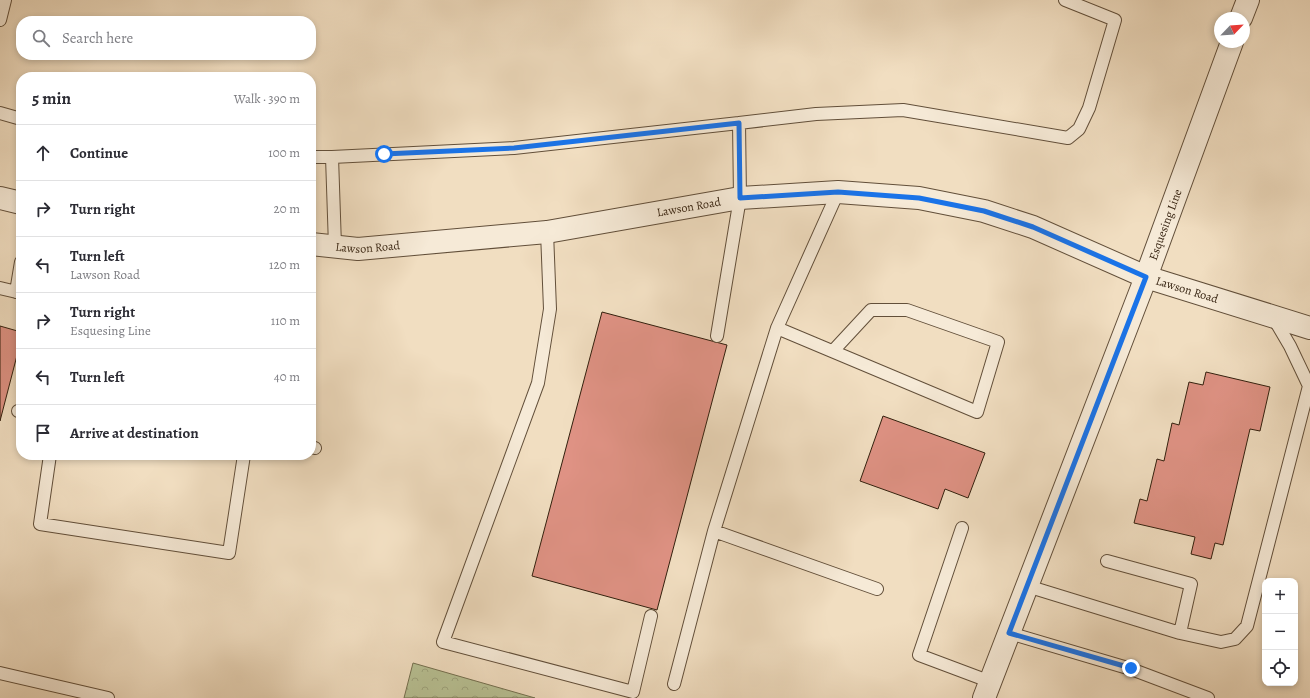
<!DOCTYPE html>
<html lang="en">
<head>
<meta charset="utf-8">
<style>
  :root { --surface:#fff; --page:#f7f7f7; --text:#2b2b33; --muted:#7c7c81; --line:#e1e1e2 }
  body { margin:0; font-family:Alegreya,serif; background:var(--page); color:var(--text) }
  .controls { position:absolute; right:12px; bottom:12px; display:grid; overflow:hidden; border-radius:8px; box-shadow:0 2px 6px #0003 }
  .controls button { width:36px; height:36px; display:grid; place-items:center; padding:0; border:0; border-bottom:1px solid var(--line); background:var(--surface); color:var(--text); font:20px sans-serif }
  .compass { position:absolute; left:1214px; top:12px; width:36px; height:36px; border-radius:50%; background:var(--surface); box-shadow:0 2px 6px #0003; rotate:65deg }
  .stop { position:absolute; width:12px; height:12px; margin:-9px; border:3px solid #1a73e8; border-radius:50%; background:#fff }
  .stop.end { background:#1a73e8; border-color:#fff; box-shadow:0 1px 4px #0008 }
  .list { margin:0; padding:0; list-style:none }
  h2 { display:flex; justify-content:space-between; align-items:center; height:52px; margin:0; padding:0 16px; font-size:17px }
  h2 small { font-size:13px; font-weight:400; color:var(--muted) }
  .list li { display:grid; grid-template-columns:26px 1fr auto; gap:12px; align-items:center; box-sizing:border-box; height:56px; padding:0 16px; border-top:1px solid var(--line) }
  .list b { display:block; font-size:15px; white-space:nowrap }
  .list p { margin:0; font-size:13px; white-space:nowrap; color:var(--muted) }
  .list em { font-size:13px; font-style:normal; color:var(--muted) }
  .icon { flex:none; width:22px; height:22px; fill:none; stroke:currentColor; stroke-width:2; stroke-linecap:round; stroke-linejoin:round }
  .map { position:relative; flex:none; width:1310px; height:698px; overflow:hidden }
  .search { position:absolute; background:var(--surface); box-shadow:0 2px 6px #0003; left:16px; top:16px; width:300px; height:44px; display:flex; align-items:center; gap:10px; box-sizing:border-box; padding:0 14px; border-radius:16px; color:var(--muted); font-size:15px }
  .panel { position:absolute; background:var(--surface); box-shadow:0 2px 6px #0003; left:16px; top:72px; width:300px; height:388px; border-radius:16px }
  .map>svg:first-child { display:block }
  .forest { fill:url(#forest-crowns); stroke:#757050 }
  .building { fill:#df9284; stroke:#321f0d }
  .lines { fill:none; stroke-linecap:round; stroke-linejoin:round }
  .service-casing { stroke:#624f3a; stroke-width:14 }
  .minor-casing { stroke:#624f3a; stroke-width:24 }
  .tertiary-casing { stroke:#624f3a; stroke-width:24 }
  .service { stroke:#f6ead7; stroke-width:12 }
  .minor { stroke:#f6ead7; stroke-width:22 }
  .tertiary { stroke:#f6ead7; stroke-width:22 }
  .route { stroke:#1a73e8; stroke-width:5 }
  .labels { text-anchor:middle; stroke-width:4; stroke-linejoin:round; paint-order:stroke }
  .street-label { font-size:12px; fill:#321f0d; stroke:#f6ead7 }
</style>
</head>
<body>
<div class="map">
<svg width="1310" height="698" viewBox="0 0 1310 698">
  <defs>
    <pattern id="forest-crowns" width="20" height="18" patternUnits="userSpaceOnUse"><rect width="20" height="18" fill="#b8c194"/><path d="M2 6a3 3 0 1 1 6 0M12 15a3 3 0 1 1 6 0" fill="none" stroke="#9fa57e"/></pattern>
  </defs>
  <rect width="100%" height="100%" fill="#f1dec1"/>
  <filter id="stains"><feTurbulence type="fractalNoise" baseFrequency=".005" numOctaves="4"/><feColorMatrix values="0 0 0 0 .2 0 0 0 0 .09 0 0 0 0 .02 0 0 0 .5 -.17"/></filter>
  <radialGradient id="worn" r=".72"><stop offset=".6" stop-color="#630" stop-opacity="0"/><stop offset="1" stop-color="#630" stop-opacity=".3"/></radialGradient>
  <!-- forest -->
  <path class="forest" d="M 413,663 L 535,698 L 404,698 Z"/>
  <!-- building -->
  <path class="building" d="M 602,312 L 727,345 L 657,610 L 532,576 Z
    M 0,326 L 21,332 L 21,340 L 0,421 Z
    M 1206,372 L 1270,387 L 1260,431 L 1250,429 L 1223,545 L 1215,543 L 1211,559 L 1191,554 L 1195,537 L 1134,523 L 1140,499 L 1147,501 L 1157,459 L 1164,461 L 1172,423 L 1179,425 L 1189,382 L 1203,385 Z
    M 883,416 L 985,453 L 968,498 L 945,489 L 938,509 L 860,481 Z"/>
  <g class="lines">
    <defs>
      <path id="service" d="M 0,20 L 5,0
        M 0,113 L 21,119
        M 739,123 L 816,114 L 903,110 L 1068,138 L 1079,129 L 1089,108 L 1115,20 L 1065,0
        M 311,157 L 332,157 L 335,246
        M 332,157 L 514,148 L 739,123 L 740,198 L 717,336
        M 547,232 L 550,309 L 538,383 L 443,642 L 633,692 L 651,616
        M 0,288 L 21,293
        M 16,292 L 21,262
        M 1273,317 L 1290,346 L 1309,386 L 1310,385
        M 777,328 L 977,412 L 998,342 L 907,310 L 871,310 L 833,351
        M 18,411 L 21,411
        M 311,447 L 315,448
        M 50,455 L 40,524 L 229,553 L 244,455
        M 962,528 L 919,655 L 991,682
        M 714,531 L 877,589
        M 1107,561 L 1191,584 L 1180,633
        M 1027,586 L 1180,633 L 1221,642 L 1235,639 L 1247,626 L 1309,386
        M 1009,633 L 1131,669 L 1208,698
        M 0,673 L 108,698
        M 674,684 L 714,531 L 777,328 L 838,192"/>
      <g id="minor">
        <path d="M 0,198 L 21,203"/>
        <path id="s1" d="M 311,244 L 358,249 L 547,232 L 740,198 L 838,192 L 919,198 L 984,211 L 1033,227 L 1146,277"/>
      </g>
      <g id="tertiary">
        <path d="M 1241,18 L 1248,0"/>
        <path id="s2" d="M 1146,277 L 1310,328"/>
        <path id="s3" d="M 984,698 L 1146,277 L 1232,42"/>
      </g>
    </defs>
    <!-- service casing -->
    <use href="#service" class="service-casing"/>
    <!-- minor casing -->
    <use href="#minor" class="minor-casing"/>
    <!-- tertiary casing -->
    <use href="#tertiary" class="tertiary-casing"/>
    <!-- service -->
    <use href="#service" class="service"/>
    <!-- minor -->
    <use href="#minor" class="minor"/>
    <!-- tertiary -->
    <use href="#tertiary" class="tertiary"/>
  </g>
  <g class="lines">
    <!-- route -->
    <path class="route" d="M 384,154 L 514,148 L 739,123 L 740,198 L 838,192 L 919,198 L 984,211 L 1033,227 L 1146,277 L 1009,633 L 1131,668"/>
  </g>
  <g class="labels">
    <!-- street labels -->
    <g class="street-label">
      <text dy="4" stroke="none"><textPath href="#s1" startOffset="381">Lawson Road</textPath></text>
      <text dy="4" stroke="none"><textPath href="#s3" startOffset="507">Esquesing Line</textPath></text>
      <text dy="4" stroke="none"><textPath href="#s1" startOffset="57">Lawson Road</textPath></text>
      <text dy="4" stroke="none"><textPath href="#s2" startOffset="43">Lawson Road</textPath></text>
    </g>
  </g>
  <rect width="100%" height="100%" filter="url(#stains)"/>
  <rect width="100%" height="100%" fill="url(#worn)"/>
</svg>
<div class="controls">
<button>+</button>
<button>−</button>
<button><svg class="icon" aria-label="locate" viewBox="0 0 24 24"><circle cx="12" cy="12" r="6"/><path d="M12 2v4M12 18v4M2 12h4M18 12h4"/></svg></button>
</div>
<svg class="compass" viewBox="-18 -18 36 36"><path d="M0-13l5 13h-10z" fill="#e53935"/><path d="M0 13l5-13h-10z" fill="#7c7c81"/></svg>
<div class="stop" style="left:384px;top:154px"></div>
<div class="stop end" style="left:1131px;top:668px"></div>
<div class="search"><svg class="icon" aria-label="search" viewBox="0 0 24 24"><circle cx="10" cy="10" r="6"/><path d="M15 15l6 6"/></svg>Search here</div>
<section class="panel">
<h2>5 min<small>Walk · 390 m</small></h2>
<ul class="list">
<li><svg class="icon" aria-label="ahead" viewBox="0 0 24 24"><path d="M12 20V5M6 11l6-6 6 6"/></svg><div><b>Continue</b></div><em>100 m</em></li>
<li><svg class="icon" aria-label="right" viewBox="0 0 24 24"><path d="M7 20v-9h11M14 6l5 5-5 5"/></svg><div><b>Turn right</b></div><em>20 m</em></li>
<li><svg class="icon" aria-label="left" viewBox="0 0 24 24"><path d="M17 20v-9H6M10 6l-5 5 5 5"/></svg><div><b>Turn left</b><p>Lawson Road</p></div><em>120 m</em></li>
<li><svg class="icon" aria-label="right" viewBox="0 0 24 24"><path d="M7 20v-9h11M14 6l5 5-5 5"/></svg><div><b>Turn right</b><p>Esquesing Line</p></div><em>110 m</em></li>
<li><svg class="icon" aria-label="left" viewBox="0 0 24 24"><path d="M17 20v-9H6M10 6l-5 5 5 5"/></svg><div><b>Turn left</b></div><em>40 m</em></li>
<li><svg class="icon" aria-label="arrive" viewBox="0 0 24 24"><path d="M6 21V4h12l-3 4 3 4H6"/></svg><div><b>Arrive at destination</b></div></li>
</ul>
</section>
</div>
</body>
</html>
